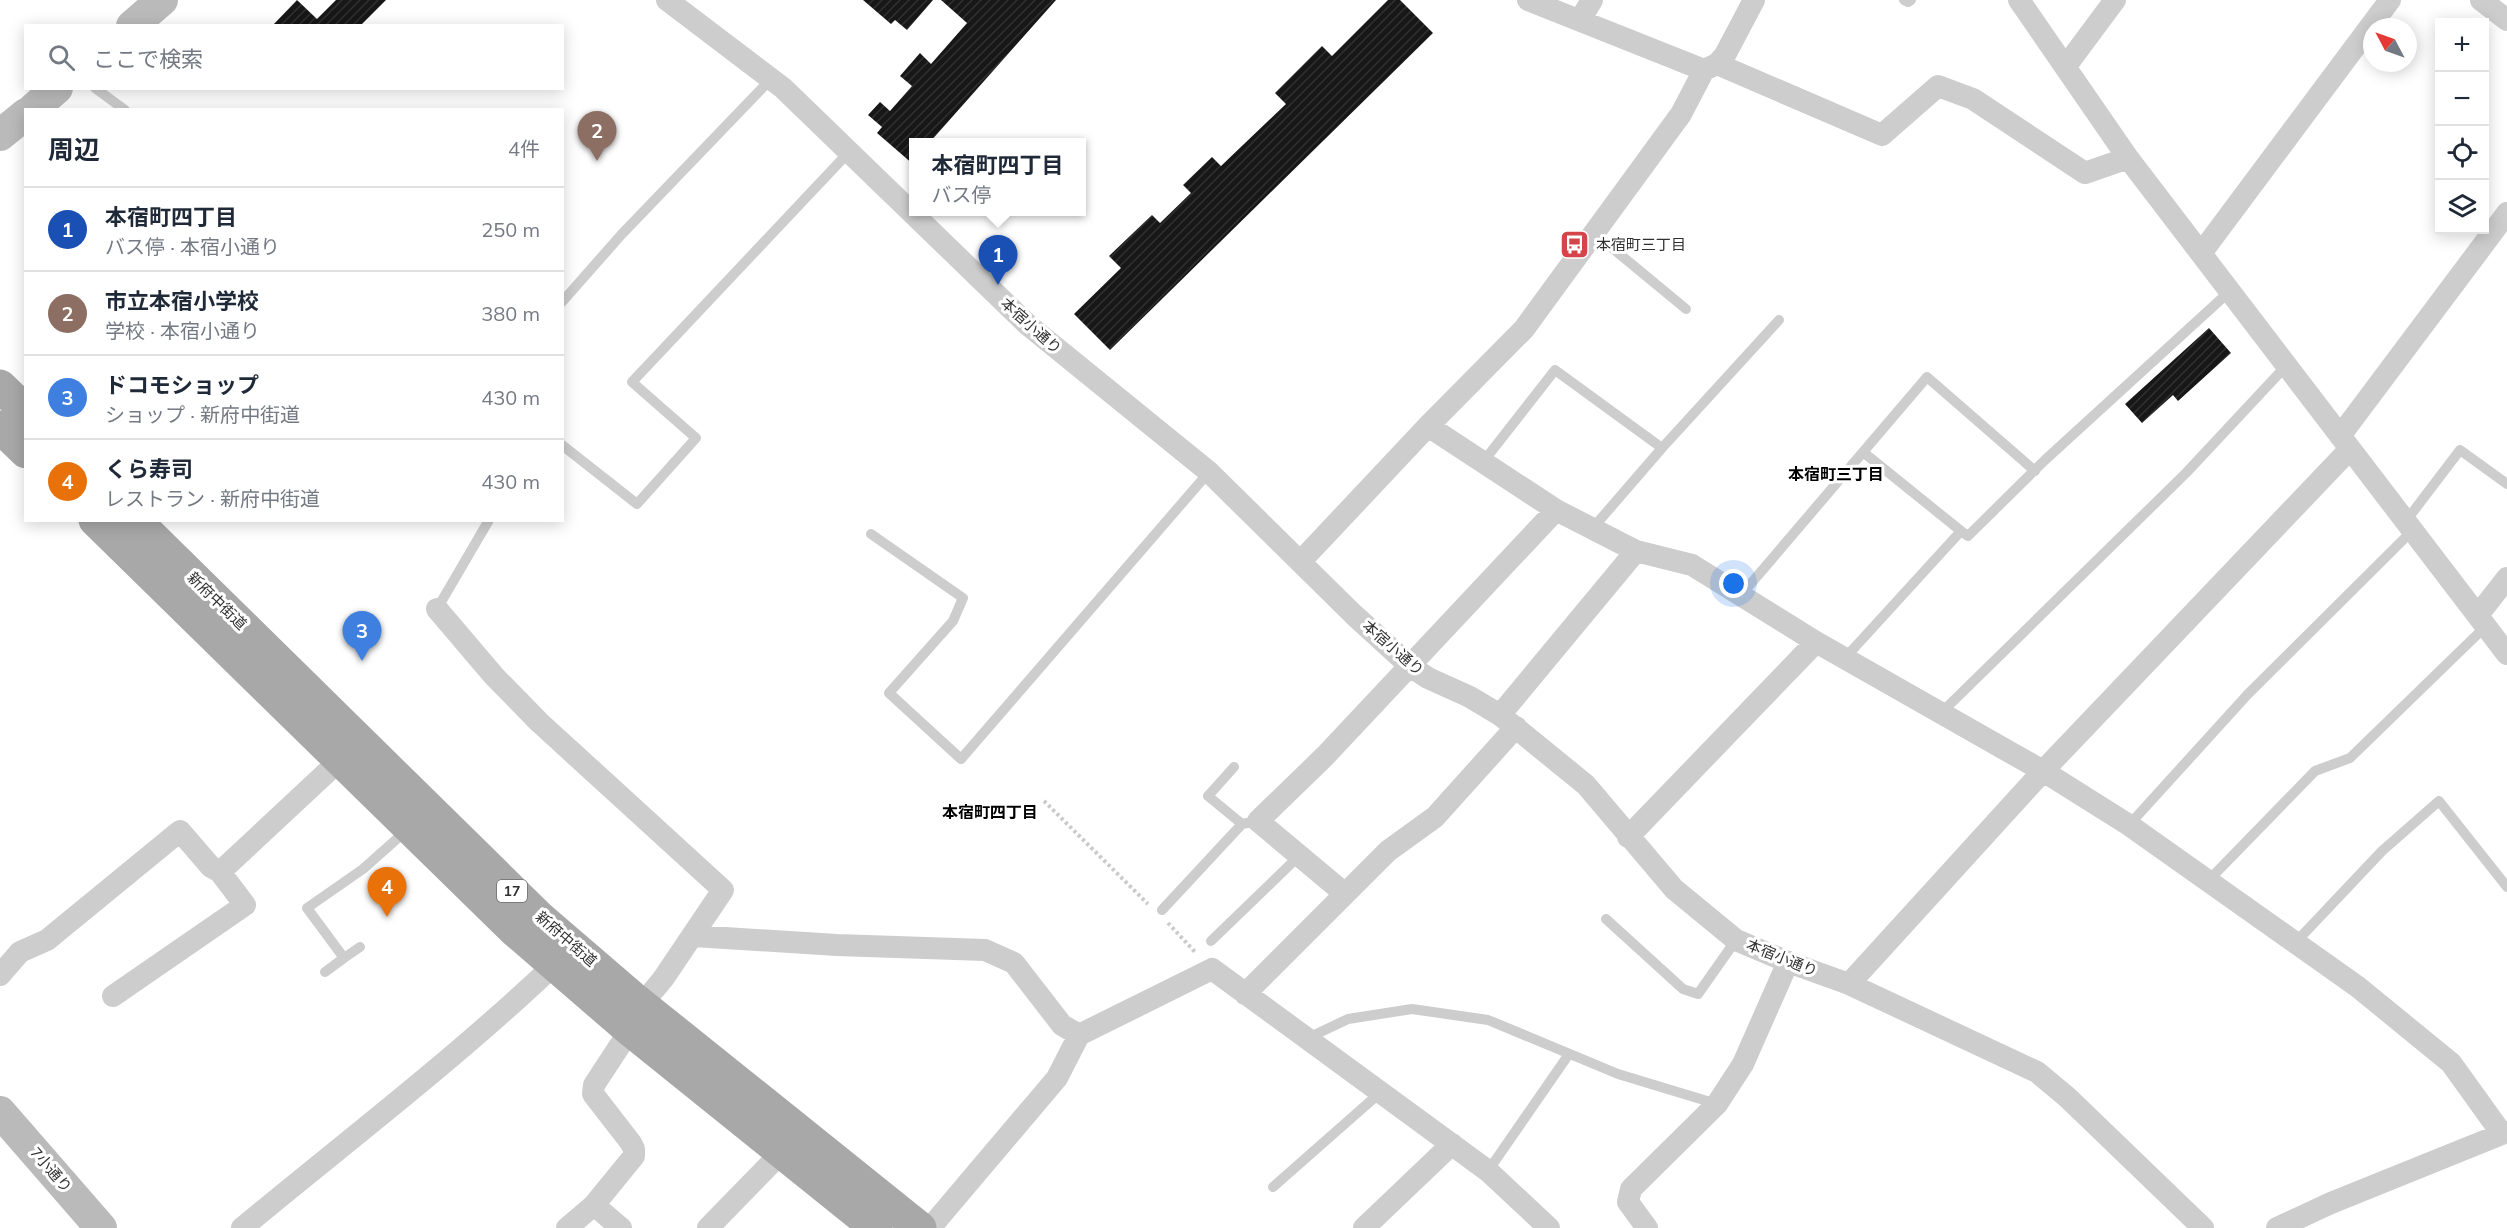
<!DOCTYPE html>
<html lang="ja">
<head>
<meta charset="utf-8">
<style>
  :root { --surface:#fff; --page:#f6f6f7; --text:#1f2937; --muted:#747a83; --line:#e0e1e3; --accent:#d93025 }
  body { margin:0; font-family:Mulish,"Noto Sans JP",sans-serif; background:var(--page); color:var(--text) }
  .controls { position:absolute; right:18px; top:18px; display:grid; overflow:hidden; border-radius:0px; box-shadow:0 3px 15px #0003 }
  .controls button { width:54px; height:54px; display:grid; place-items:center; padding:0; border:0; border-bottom:2px solid var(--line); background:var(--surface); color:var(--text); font:30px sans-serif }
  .compass { position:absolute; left:2363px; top:18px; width:54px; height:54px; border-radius:50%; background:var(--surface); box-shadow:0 3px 15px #0003; rotate:311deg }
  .you { position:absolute; left:1734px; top:584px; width:21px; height:21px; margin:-15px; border:4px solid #fff; border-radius:50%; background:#1a73e8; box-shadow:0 0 0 9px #1a73e833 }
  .badge { display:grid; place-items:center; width:39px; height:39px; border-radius:50%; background:var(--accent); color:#fff; font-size:20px; font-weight:700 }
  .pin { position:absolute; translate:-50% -50px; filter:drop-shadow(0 2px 3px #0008) }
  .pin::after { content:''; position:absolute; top:32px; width:21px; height:18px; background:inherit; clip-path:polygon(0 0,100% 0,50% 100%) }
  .popup { position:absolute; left:909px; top:138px; width:177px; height:78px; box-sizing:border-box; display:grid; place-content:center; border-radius:0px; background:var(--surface); filter:drop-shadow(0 2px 4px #0005); font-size:20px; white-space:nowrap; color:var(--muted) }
  .popup b { font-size:22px; color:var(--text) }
  .popup::after { content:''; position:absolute; left:50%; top:100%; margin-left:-12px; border:12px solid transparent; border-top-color:var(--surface) }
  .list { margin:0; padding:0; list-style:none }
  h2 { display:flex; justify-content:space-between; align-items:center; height:78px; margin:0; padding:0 24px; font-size:26px }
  h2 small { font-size:20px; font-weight:400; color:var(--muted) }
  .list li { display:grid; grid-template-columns:39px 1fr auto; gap:18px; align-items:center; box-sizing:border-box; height:84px; padding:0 24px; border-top:2px solid var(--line) }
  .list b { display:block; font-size:22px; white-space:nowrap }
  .list p { margin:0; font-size:20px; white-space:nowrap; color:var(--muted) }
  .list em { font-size:20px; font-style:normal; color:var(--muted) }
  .icon { flex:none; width:33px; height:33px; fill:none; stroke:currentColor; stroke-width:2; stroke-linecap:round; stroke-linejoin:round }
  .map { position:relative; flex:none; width:2507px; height:1228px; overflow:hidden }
  .search { position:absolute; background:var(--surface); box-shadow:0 3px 15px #0003; left:24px; top:24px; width:540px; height:66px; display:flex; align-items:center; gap:15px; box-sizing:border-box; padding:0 21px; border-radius:0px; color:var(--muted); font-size:22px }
  .panel { position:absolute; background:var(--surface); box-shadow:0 3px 15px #0003; left:24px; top:108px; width:540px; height:414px; border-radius:0px }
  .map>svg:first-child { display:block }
  .building { fill:url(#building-hatch) }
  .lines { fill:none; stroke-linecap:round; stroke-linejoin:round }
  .path { stroke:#cacaca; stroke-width:4; stroke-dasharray:3 3; stroke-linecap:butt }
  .lane { stroke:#cdcdcd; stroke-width:10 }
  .street { stroke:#cdcdcd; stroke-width:22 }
  .secondary { stroke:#bababa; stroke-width:32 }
  .primary { stroke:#a8a8a8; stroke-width:33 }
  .labels { text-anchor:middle; stroke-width:6; stroke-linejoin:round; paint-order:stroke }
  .shield { fill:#fff; stroke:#6e6e6e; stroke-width:1.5 }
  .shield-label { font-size:14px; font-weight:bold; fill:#303030 }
  .poi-label { font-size:15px; fill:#303030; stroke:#fff; text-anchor:start }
  .street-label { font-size:15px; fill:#303030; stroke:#fff }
  .neighbourhood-label { font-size:16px; font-weight:bold; fill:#000; stroke:#fff }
</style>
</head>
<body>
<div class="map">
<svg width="2507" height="1228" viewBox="0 0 2507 1228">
  <defs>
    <pattern id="building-hatch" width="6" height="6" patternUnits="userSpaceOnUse" patternTransform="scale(1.5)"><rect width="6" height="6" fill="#171717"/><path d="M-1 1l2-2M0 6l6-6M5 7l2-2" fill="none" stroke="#303030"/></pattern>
  </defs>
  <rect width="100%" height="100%" fill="#fff"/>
  <!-- building -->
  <path class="building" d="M 297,0 L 317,19 L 336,0 L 386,0 L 360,26 L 272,26 Z
    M 863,0 L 933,0 L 907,30 L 895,20 L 891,24 Z
    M 941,0 L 1056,0 L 930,142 L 914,142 L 914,165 L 877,133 L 882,127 L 868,115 L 880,102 L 890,111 L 912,86 L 900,76 L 920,53 L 931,64 L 967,23 Z
    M 1388,0 L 1400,0 L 1433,33 L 1110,350 L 1074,314 L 1121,268 L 1109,256 L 1152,215 L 1160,223 L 1191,193 L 1183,185 L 1212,157 L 1221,166 L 1286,104 L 1275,93 L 1322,46 L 1332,56 Z
    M 2209,328 L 2231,353 L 2178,401 L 2173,395 L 2142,423 L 2125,404 Z"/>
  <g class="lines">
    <!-- path -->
    <path class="path" d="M 1044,801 L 1148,904
      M 1168,923 L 1196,953"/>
    <!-- lane -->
    <path class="lane" d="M 1904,0 L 1908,2 L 1911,0
      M 95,88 L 125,110
      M 1594,233 L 1686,309
      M 562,302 L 621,235 L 771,79
      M 562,445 L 637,504 L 696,438 L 632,382 L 849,152
      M 1863,452 L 1961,531
      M 1483,462 L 1555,370 L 1662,448
      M 2406,521 L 2460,450 L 2507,484
      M 1592,529 L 1662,448 L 1779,320
      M 871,534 L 963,598 L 953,621 L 889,693 L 961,759 L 1209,472
      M 1742,594 L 1927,377 L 2035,471
      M 437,609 L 489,520
      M 1845,658 L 1961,531 L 1968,536 L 2045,460 L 2230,291
      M 1942,712 L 2186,473 L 2286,366
      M 1234,767 L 1208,796 L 1242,824
      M 2129,825 L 2248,694 L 2413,530
      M 2208,881 L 2315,771 L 2350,758 L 2486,626
      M 1162,910 L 1242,824 L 1258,821
      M 1606,919 L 1683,989 L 1698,994 L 1736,940
      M 1211,941 L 1299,856
      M 2295,943 L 2382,851 L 2439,801 L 2507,887
      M 344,958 L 360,947
      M 325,972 L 344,958 L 307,908 L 363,869 L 408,829
      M 1308,1038 L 1348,1019 L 1412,1009 L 1488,1020 L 1618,1074 L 1717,1104
      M 1488,1171 L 1569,1054
      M 1273,1187 L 1382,1091"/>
    <!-- street -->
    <path class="street" d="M 667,0 L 783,88 L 1028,325 L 1209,472 L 1353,614 L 1410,666 L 1428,678 L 1470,697 L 1500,715 L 1586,785 L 1674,889 L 1736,940 L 1788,962 L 1849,984 L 2037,1072 L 2067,1097 L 2203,1228
      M 1528,0 L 1704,70
      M 2019,0 L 2128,158 L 2507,654
      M 2481,0 L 2507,20
      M 1580,20 L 1592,0
      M 1717,64 L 1882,135 L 1938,86 L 1973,99 L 2085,173 L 2128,158
      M 2066,66 L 2115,0
      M 2202,252 L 2390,0
      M 1428,426 L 1556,510 L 1636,551 L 1692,565 L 1816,642 L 2043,771 L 2129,825 L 2358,987 L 2451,1063 L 2502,1134
      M 2340,436 L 2507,213
      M 1301,561 L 1428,426 L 1524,329 L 1681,114 L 1704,70 L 1717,64 L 1725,55 L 1754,0
      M 437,609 L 494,676 L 539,722 L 723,890 L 663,979 L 642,1004 L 630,1030 L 594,1085 L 593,1094 L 631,1143 L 634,1149 L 634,1156 L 594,1205 L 567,1228
      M 2478,615 L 2507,578
      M 1500,715 L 1636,551
      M 1628,837 L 1816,642
      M 1344,893 L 1258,821 L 1325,756 L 1556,510
      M 694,936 L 837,945 L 985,950 L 1014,963 L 1062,1025 L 1079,1035
      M 0,975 L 20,952 L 47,940 L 180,831 L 211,867 L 220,872
      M 1849,984 L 2043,771 L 2350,449
      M 1245,994 L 1388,851 L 1435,817 L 1516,727
      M 113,996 L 245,905 L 220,872 L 339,761
      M 594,1205 L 621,1228
      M 242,1228 C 347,1141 455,1059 554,965
      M 708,1228 L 782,1152
      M 930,1228 L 1057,1078 L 1079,1035 L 1212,969 L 1488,1171 L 1549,1228
      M 1364,1228 L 1452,1144
      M 1647,1228 L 1628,1202 L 1631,1189 L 1717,1104 L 1743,1064 L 1788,962
      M 2277,1228 L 2331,1203 L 2507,1132"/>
    <!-- secondary -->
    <path class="secondary" d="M 132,26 L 162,0
      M 32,110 L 57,88
      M 0,135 L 26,114
      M 0,1112 L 101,1228"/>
    <!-- primary -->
    <path class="primary" d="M 0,386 L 26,411
      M 0,427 L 26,452
      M 95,520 L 514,930 L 630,1030 L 876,1228
      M 135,520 L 539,917 L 632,997 L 920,1228"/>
  </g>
  <!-- icons -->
  <defs>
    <symbol id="bus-square" viewBox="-11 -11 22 22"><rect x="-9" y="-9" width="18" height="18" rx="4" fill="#d4454b" stroke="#fff"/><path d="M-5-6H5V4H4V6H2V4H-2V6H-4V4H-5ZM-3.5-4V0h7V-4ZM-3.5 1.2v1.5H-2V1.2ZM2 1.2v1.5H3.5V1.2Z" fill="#fff"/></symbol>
  </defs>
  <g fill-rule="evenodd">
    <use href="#bus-square" x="1558" y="228" width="33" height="33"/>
  </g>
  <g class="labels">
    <!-- shield labels -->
    <rect class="shield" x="497" y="880" width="30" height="22" rx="4.5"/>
    <g class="shield-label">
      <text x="512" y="896">17</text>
    </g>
    <!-- poi labels -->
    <g class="poi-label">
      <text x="1596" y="250">本宿町三丁目</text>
    </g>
    <!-- street labels -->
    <g class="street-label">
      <text transform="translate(1031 326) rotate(42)" y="5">本宿小通り</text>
      <text transform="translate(217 601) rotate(44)" y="5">新府中街道</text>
      <text transform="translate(1393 648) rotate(41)" y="5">本宿小通り</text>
      <text transform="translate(566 939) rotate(41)" y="5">新府中街道</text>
      <text transform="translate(1782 958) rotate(22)" y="5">本宿小通り</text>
      <text transform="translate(51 1170) rotate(49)" y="5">7小通り</text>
    </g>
    <!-- neighbourhood labels -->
    <g class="neighbourhood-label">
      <text x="1836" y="480">本宿町三丁目</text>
      <text x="990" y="818">本宿町四丁目</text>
    </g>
  </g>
</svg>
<div class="controls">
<button>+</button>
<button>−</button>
<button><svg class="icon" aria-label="locate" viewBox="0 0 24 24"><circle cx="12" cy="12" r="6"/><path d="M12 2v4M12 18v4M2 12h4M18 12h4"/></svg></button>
<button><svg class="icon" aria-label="layers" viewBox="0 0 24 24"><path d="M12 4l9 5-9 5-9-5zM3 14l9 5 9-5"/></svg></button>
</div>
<svg class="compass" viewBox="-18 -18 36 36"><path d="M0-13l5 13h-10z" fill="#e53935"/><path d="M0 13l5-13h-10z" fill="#747a83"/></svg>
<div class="you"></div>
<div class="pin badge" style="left:998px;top:285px;background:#1a4fb4">1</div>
<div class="popup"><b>本宿町四丁目</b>バス停</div>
<div class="pin badge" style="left:597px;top:161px;background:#8d6e63">2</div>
<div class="pin badge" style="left:362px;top:661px;background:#3f7fe0">3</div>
<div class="pin badge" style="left:387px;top:917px;background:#e8710a">4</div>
<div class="search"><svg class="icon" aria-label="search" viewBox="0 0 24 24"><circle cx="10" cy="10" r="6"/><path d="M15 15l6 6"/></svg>ここで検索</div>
<section class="panel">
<h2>周辺<small>4件</small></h2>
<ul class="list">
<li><span class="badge" style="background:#1a4fb4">1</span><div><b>本宿町四丁目</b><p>バス停 · 本宿小通り</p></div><em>250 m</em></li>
<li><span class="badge" style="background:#8d6e63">2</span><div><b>市立本宿小学校</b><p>学校 · 本宿小通り</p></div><em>380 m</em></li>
<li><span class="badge" style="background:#3f7fe0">3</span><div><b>ドコモショップ</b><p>ショップ · 新府中街道</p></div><em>430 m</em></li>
<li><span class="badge" style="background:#e8710a">4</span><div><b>くら寿司</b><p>レストラン · 新府中街道</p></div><em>430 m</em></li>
</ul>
</section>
</div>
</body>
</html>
